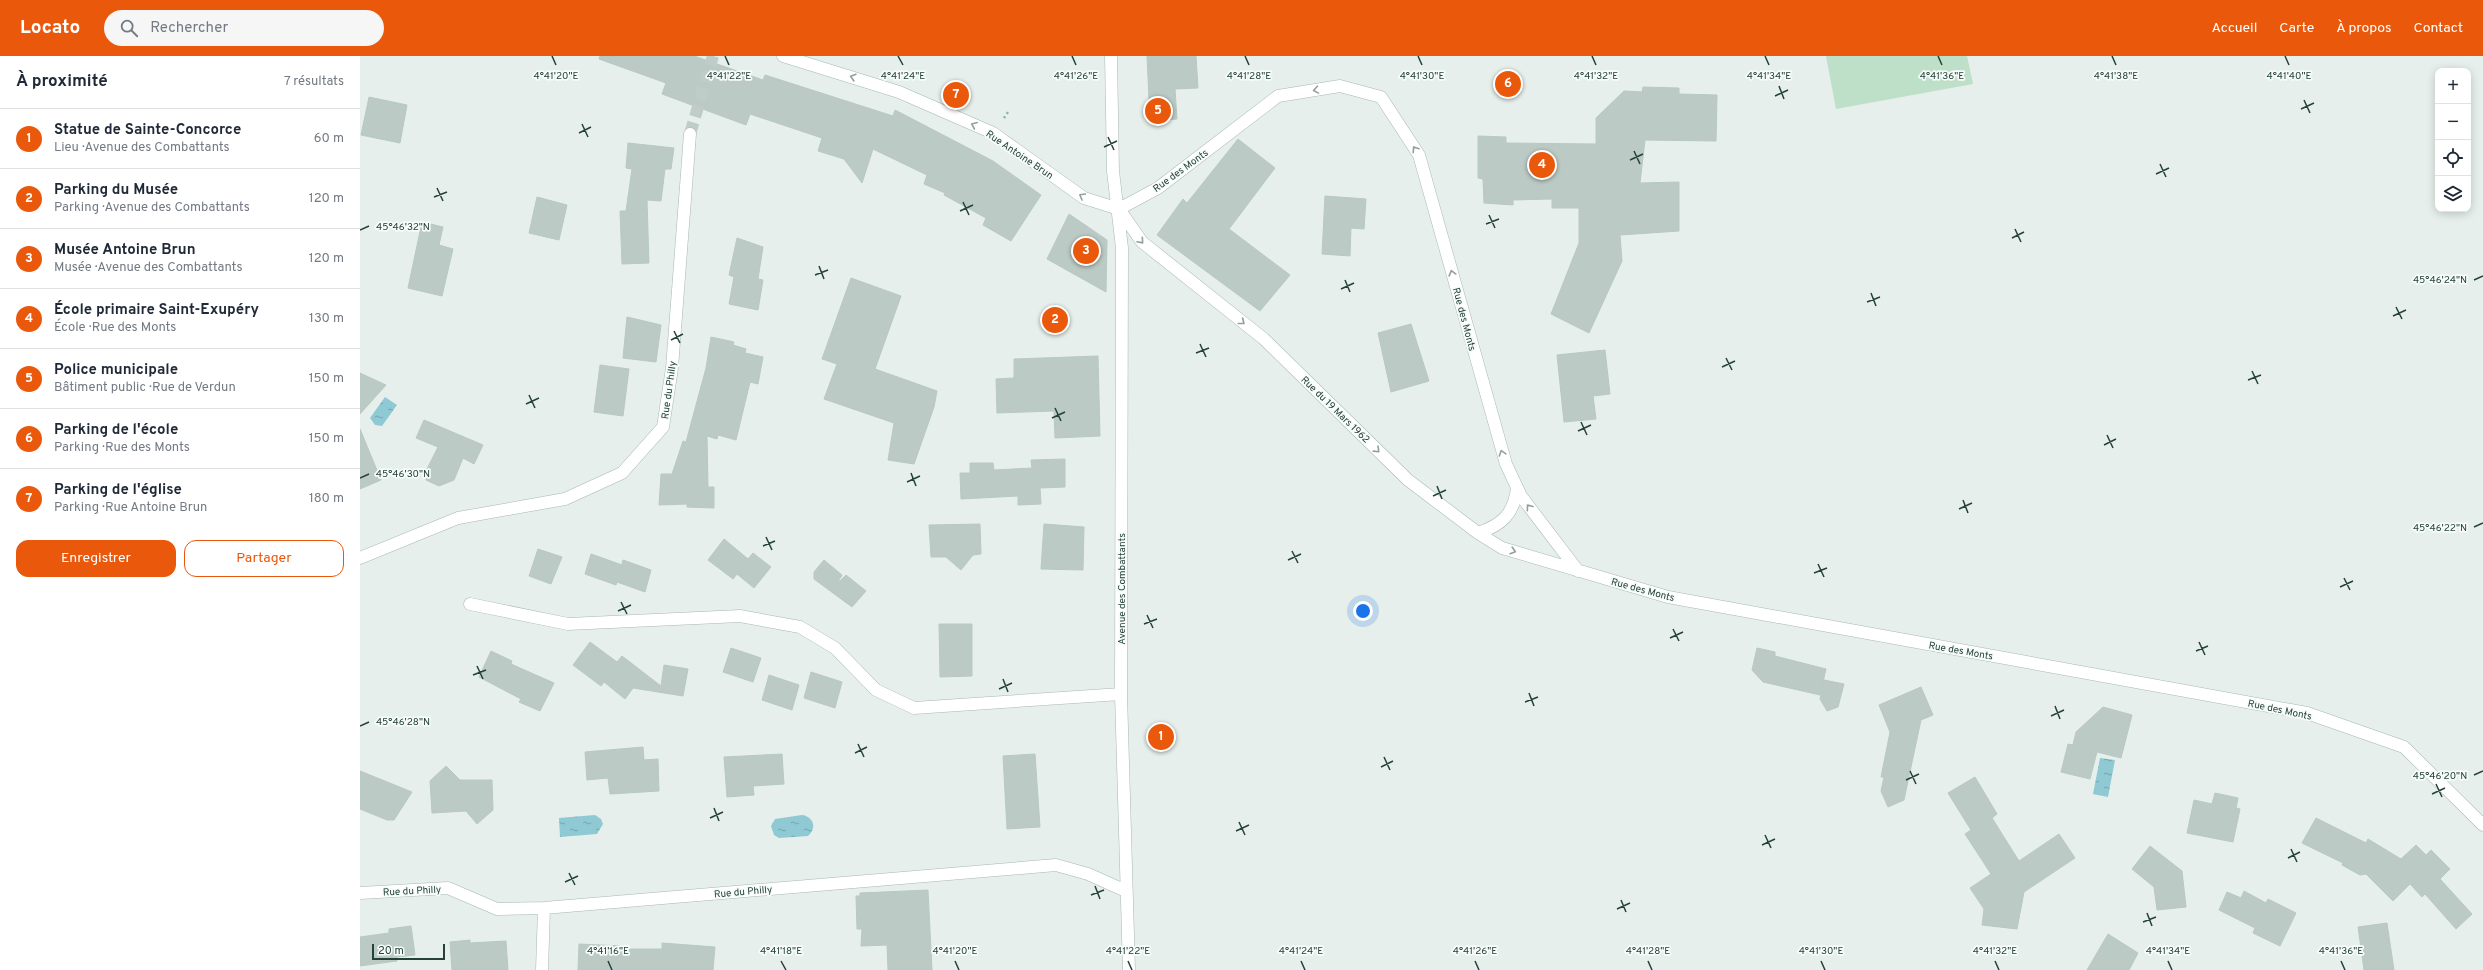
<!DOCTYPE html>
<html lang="fr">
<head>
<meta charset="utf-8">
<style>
  :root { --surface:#fff; --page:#f6f6f7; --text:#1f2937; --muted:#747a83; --line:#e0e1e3; --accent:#ea580c }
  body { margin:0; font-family:Overpass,sans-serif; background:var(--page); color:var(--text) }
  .controls { position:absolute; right:12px; top:12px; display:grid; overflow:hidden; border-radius:8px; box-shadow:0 2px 10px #0003 }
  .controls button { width:36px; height:36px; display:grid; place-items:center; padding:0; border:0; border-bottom:1px solid var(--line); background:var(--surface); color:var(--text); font:20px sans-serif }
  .scale { position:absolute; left:12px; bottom:10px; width:73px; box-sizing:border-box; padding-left:4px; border:2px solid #24423a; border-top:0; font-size:11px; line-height:14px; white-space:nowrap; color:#24423a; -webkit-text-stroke:3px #f7fbf9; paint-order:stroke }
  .you { position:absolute; left:1003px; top:555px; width:14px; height:14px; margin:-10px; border:3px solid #fff; border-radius:50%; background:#1a73e8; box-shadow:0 0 0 6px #1a73e833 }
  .badge { display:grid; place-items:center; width:26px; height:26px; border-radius:50%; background:var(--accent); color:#fff; font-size:13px; font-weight:700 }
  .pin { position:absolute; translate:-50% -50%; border:2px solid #fff; box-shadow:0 1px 4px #0006 }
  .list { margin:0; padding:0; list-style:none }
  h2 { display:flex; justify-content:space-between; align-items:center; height:52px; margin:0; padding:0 16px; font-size:17px }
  h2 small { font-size:13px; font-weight:400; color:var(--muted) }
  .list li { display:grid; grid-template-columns:26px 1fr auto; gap:12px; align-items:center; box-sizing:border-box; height:60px; padding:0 16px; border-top:1px solid var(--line) }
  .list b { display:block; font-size:15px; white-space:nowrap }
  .list p { margin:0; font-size:13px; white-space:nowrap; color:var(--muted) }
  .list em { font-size:13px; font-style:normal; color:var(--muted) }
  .actions { display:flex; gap:8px; padding:12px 16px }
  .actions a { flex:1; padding:9px 0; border:1px solid var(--accent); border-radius:12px; text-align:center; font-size:14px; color:var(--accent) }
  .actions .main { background:var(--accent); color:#fff }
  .icon { flex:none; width:22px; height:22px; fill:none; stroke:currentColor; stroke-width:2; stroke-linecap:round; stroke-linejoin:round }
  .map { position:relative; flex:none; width:2123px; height:914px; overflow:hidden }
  header { display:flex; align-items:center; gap:24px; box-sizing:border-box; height:56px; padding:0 20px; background:var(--accent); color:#fff }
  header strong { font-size:19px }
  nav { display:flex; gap:22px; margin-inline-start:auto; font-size:14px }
  .search { width:280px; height:36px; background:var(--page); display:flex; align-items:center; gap:10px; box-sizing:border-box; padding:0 14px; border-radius:22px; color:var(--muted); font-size:15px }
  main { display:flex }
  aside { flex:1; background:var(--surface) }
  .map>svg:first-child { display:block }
  .grass { fill:#bfe0c8 }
  .water { fill:url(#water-ripples) }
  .building { fill:#bbcac4; stroke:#b8c9c2 }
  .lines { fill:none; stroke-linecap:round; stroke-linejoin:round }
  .minor-tunnel { stroke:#bfccc8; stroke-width:12; stroke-dasharray:12 6; stroke-linecap:butt }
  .minor-casing { stroke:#a8b8b2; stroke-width:13 }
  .path { stroke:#86b3a5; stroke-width:2.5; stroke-dasharray:2 3; stroke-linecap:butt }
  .minor { stroke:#fff; stroke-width:12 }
  .oneway { stroke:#92a09c }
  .ticks { fill:none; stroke:#24423a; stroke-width:1.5 }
  .labels { text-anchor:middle; stroke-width:3.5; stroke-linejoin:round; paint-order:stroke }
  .street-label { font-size:10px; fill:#24423a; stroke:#f7fbf9 }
  .ticks-label { font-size:10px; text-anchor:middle; fill:#24423a; stroke:#f7fbf9; stroke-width:3.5; stroke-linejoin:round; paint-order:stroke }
</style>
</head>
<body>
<header>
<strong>Locato</strong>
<div class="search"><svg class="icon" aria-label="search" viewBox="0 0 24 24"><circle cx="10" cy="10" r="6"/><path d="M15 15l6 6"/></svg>Rechercher</div>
<nav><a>Accueil</a><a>Carte</a><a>À propos</a><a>Contact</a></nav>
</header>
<main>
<aside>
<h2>À proximité<small>7 résultats</small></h2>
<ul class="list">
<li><span class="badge">1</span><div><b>Statue de Sainte-Concorce</b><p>Lieu · Avenue des Combattants</p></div><em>60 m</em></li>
<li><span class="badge">2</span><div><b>Parking du Musée</b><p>Parking · Avenue des Combattants</p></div><em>120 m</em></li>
<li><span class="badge">3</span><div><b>Musée Antoine Brun</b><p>Musée · Avenue des Combattants</p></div><em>120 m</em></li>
<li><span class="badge">4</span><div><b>École primaire Saint-Exupéry</b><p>École · Rue des Monts</p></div><em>130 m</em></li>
<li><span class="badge">5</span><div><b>Police municipale</b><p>Bâtiment public · Rue de Verdun</p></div><em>150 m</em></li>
<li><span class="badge">6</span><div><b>Parking de l'école</b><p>Parking · Rue des Monts</p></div><em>150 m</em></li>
<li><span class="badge">7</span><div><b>Parking de l'église</b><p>Parking · Rue Antoine Brun</p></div><em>180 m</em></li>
</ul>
<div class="actions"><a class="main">Enregistrer</a><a>Partager</a></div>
</aside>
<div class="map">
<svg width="2123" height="914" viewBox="0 0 2123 914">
  <defs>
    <pattern id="water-ripples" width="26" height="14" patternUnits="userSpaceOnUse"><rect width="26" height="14" fill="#8ec9d4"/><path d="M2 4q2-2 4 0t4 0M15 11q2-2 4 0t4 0" fill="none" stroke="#74a5ad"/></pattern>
  </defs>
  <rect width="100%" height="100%" fill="#e6efeb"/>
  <!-- grass -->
  <path class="grass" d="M 1466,0 L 1607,0 L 1613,28 L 1476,53 Z"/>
  <!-- water -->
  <path class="water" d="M 25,341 L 37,349 L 22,370 L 15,369 L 10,362 Z
    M 1740,702 L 1755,704 L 1748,741 L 1733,738 Z
    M 235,759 L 241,763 L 243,768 L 237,778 L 200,781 L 199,762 Z
    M 442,759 C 454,761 457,772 448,780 L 419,782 L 414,779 L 411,770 L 415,763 Z"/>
  <!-- building -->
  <path class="building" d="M 240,0 L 334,0 L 403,24 L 405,19 L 533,60 L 535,54 L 633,105 L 681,139 L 651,185 L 623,169 L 626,162 L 584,139 L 585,137 L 564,128 L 567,119 L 513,93 L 502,127 L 484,103 L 458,95 L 462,82 L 390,58 L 386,69 L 302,38 L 306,27 L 239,3 Z
    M 787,0 L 836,0 L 838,32 L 815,33 L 817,63 L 790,65 Z
    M 1283,31 L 1319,32 L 1319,38 L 1357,39 L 1356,85 L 1285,84 L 1280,127 L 1319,126 L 1319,175 L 1260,179 L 1262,205 L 1229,277 L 1191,258 L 1219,187 L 1219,152 L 1192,152 L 1192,143 L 1153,144 L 1153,149 L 1124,147 L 1123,123 L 1118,122 L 1118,80 L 1146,81 L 1146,87 L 1236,88 L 1236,62 L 1264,35 L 1282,36 Z
    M 9,41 L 47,49 L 40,87 L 1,79 Z
    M 878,83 L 915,112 L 869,173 L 930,219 L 900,255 L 797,179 L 823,143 L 827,147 Z
    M 268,87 L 314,92 L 311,113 L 305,113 L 301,145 L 287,144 L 289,207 L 262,208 L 260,155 L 266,155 L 272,113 L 266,112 Z
    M 965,140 L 1006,143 L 1004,173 L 991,172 L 990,200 L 962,198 Z
    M 177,141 L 207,149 L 199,184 L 169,177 Z
    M 709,158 L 747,184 L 746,236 L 687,203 Z
    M 62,166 L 83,171 L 79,189 L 93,193 L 82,240 L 48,232 Z
    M 377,182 L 403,191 L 398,223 L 403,224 L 398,254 L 369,248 L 374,221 L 369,219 Z
    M 491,222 L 541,240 L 515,313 L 577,335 L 574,351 L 554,408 L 528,404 L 534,367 L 464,343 L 477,308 L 462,303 Z
    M 267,261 L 301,269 L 296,306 L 263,302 Z
    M 1051,268 L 1069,325 L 1031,336 L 1018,277 Z
    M 351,281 L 374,286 L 373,289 L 386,293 L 385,297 L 403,301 L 398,328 L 390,326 L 376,384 L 358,379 L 357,383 L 347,380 L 348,431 L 354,431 L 354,452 L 327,451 L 327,448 L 299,449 L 301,418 L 312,418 L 323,385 L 326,386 L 346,312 Z
    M 1245,294 L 1250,338 L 1233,340 L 1236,363 L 1204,366 L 1197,299 Z
    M 738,300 L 740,380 L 695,382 L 694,355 L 637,357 L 636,323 L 654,322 L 654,303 Z
    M 240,309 L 269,313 L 263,360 L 234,356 Z
    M 0,317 L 26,329 L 0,358 Z
    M 64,364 L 123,389 L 114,408 L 103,402 L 94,424 L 79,430 L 66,424 L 68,418 L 65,417 L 78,391 L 56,382 Z
    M 0,373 L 21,424 L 0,433 Z
    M 705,403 L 705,431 L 680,432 L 681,448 L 658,449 L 658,440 L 601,443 L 600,417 L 610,417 L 610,407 L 633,407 L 634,414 L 672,412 L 671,404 Z
    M 620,468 L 621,498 L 613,499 L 601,514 L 586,501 L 571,501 L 569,469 Z
    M 684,468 L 724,471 L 723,514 L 681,513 Z
    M 364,483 L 388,503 L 393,497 L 411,511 L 394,532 L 377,518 L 373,523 L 348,504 Z
    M 178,493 L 202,501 L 191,528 L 169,520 Z
    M 231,498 L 262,509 L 261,512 L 263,504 L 291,514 L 285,536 L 257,526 L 256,529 L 225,518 Z
    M 464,504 L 482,519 L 477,528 L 486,519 L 506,535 L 492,551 L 454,523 L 454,516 Z
    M 579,568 L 612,568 L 612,620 L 580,621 Z
    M 230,586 L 257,606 L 262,600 L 301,630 L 304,609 L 328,613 L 323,640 L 273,632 L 265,643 L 244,626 L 241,630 L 213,609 Z
    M 371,592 L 401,602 L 393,626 L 363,616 Z
    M 1397,592 L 1415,596 L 1415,600 L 1466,613 L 1460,639 L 1403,626 L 1392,614 Z
    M 131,595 L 152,605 L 151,608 L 194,627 L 180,655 L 159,646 L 161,643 L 119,621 Z
    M 451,616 L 482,626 L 475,652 L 444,642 Z
    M 409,619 L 439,629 L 432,654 L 402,644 Z
    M 1464,624 L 1484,628 L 1478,651 L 1467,655 L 1460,643 Z
    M 1561,631 L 1573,659 L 1561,664 L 1544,744 L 1528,751 L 1521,735 L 1524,721 L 1521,721 L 1530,676 L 1519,649 Z
    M 1743,651 L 1772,659 L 1761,702 L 1737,696 L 1730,723 L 1701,716 L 1708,688 L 1713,689 L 1716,676 Z
    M 283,691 L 284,704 L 298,703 L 299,735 L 250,738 L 248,722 L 227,724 L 225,696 Z
    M 422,698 L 424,728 L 393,730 L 394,739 L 367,741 L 364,701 Z
    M 675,698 L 680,771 L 647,773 L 643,700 Z
    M 86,710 L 100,724 L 132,724 L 133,754 L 117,768 L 106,755 L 72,757 L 70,725 Z
    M 0,715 L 52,736 L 34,764 L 27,764 L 0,753 Z
    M 1615,721 L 1637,758 L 1632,762 L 1659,805 L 1699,778 L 1715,802 L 1664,836 L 1657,873 L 1622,869 L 1624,853 L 1610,832 L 1631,818 L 1605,778 L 1611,774 L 1588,737 Z
    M 1855,737 L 1878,742 L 1876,752 L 1880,753 L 1873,786 L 1827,777 L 1834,744 L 1852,748 Z
    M 1956,762 L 2006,787 L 2008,783 L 2041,803 L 2056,789 L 2066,799 L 2071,794 L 2090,813 L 2080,823 L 2112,858 L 2096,873 L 2065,838 L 2062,841 L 2050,828 L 2033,845 L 2006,818 L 2000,819 L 1982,809 L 1983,807 L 1942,787 Z
    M 1790,790 L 1822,815 L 1826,851 L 1797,854 L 1794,831 L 1772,813 Z
    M 568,834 L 572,914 L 528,914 L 527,889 L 501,890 L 502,873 L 497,873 L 496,840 L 500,840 L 500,837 Z
    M 1884,835 L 1906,847 L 1908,843 L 1936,857 L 1920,890 L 1893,877 L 1895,872 L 1859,854 L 1867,836 L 1881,842 Z
    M 2027,867 L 2034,914 L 2004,914 L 1998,871 Z
    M 51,870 L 55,899 L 37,901 L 37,905 L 0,910 L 0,881 L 29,877 L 29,873 Z
    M 1748,878 L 1778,897 L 1769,914 L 1727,914 Z
    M 110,884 L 110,887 L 146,885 L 148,914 L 92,914 L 90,886 Z
    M 302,887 L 355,891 L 353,914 L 218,914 L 219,888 L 262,890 L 262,893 L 302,893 Z"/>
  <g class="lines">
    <!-- minor-tunnel -->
    <path class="minor-tunnel" d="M 330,78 L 353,0"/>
    <defs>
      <path id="minor" d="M 423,0 L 539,36 L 633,77 L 724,142 L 759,153
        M 751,0 L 753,115 L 762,192 L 761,638 L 769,914
        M 759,153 L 782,186 L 904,283 L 1048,424 L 1118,477 L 1142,492 L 1308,541 L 1947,657 L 2044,691 L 2123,769
        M 759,153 L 798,132 L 918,40 L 980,30 L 1021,41 L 1059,99 L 1146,408 L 1161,440 L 1218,515
        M 1118,477 C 1142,469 1154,458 1157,432
        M 0,502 L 98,462 L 205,443 L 262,417 L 303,371 L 312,312 L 330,78
        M 110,548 L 208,568 L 380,560 L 440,571 L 475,592 L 516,634 L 554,652 L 761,638
        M 0,837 L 88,832 L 137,853 L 184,852 L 696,809 L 728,818 L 766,835
        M 182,914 L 184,852"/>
    </defs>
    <!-- minor casing -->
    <use href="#minor" class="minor-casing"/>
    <!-- path -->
    <path class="path" d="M 644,62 L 648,56"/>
    <!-- minor -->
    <use href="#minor" class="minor"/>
  </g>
  <!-- one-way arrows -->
  <defs><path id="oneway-chevron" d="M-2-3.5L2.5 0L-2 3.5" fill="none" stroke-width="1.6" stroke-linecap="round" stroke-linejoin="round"/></defs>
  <g class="oneway">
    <use href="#oneway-chevron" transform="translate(493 21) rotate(-163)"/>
    <use href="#oneway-chevron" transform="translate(956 34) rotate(170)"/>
    <use href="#oneway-chevron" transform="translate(614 69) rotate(-157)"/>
    <use href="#oneway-chevron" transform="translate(1055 93) rotate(-123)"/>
    <use href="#oneway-chevron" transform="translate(722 140) rotate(-150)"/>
    <use href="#oneway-chevron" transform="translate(781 185) rotate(49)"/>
    <use href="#oneway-chevron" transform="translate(1092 217) rotate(-105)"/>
    <use href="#oneway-chevron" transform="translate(882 266) rotate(38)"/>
    <use href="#oneway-chevron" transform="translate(1017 394) rotate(44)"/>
    <use href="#oneway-chevron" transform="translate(1142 397) rotate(-108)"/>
    <use href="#oneway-chevron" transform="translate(1169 451) rotate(-126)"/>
    <use href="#oneway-chevron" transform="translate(1153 495) rotate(17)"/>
  </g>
  <!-- ticks -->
  <path class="ticks" d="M 192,0 L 196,9M 365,0 L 369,9M 538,0 L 543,9M 712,0 L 716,9M 885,0 L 889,9M 1058,0 L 1062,9M 1232,0 L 1236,9M 1405,0 L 1409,9M 1578,0 L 1582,9M 1752,0 L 1756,9M 1925,0 L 1929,9M 1419,30 L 1424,43M 1415,40 L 1428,34M 1944,44 L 1950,57M 1941,53 L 1954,47M 222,68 L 228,81M 219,77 L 231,71M 748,81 L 754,94M 744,91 L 757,85M 1274,95 L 1280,108M 1270,104 L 1283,98M 1800,108 L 1806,121M 1796,118 L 1809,112M 77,132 L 83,145M 74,141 L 87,136M 603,146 L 609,159M 600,155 L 613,149M 1129,159 L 1135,172M 1126,168 L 1139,163M 1655,173 L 1661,186M 0,174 L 9,170M 1652,182 L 1664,176M 459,210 L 464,223M 455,219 L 468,214M 985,224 L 990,236M 2114,224 L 2123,220M 981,233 L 994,227M 1511,237 L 1516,250M 1507,246 L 1520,241M 2036,251 L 2042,263M 2033,260 L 2046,254M 314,275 L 320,287M 311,284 L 323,278M 840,288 L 846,301M 836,297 L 849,292M 1366,302 L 1372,314M 1362,311 L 1375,305M 1892,315 L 1898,328M 1888,324 L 1901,319M 169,339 L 175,352M 166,348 L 179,342M 695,352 L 701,365M 692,362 L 705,356M 1221,366 L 1227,379M 1218,375 L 1231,369M 1747,379 L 1753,392M 1744,389 L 1756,383M 551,417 L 556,430M 0,422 L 9,418M 547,426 L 560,420M 1077,430 L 1082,443M 1073,440 L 1086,434M 1603,444 L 1608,457M 1599,453 L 1612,447M 2114,471 L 2123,467M 406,481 L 412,494M 403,490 L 415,485M 932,495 L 938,507M 928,504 L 941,498M 1458,508 L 1464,521M 1454,517 L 1467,512M 1984,522 L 1990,534M 1980,531 L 1993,525M 261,546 L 267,558M 258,555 L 271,549M 787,559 L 793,572M 784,568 L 797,563M 1313,573 L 1319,585M 1310,582 L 1323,576M 1839,586 L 1845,599M 1836,595 L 1848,590M 117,610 L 123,623M 113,619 L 126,614M 643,623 L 648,636M 639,633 L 652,627M 1169,637 L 1174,650M 1165,646 L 1178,641M 1695,650 L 1700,663M 1691,660 L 1704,654M 0,670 L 9,666M 498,688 L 504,701M 495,697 L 507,691M 1024,701 L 1030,714M 1021,711 L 1033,705M 1550,715 L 1556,728M 2114,719 L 2123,715M 1546,724 L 1559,718M 2076,728 L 2082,741M 2072,738 L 2085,732M 354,752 L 359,765M 350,762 L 363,756M 879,766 L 885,779M 876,775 L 889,769M 1405,779 L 1411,792M 1402,789 L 1415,783M 1931,793 L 1937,806M 1928,802 L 1940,796M 209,817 L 215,829M 205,826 L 218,820M 735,830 L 740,843M 731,839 L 744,834M 1261,844 L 1266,856M 1257,853 L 1270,847M 1787,857 L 1792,870M 1783,866 L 1796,861M 248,905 L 252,914M 421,905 L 426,914M 595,905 L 599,914M 768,905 L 772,914M 941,905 L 945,914M 1115,905 L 1119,914M 1288,905 L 1292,914M 1461,905 L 1465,914M 1635,905 L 1639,914M 1808,905 L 1812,914M 1981,905 L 1985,914"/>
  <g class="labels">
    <!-- street labels -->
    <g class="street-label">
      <text transform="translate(660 98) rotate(34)" y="4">Rue Antoine Brun</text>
      <text transform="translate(820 114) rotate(-36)" y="4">Rue des Monts</text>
      <text transform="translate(1105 263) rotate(75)" y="4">Rue des Monts</text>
      <text transform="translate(308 334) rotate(-82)" y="4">Rue du Philly</text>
      <text transform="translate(976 353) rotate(44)" y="4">Rue du 19 Mars 1962</text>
      <text transform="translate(761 533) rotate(-90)" y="4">Avenue des Combattants</text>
      <text transform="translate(1283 533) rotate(15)" y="4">Rue des Monts</text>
      <text transform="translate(1601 594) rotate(10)" y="4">Rue des Monts</text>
      <text transform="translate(1920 653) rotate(12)" y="4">Rue des Monts</text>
      <text transform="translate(52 834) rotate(-3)" y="4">Rue du Philly</text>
      <text transform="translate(383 835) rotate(-5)" y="4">Rue du Philly</text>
    </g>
  </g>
  <g class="ticks-label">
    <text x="1929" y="23">4°41'40"E</text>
    <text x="196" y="23">4°41'20"E</text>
    <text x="369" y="23">4°41'22"E</text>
    <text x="543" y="23">4°41'24"E</text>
    <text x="716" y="23">4°41'26"E</text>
    <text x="889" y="23">4°41'28"E</text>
    <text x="1062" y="23">4°41'30"E</text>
    <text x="1236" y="23">4°41'32"E</text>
    <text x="1409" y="23">4°41'34"E</text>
    <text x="1582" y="23">4°41'36"E</text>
    <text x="1756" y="23">4°41'38"E</text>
    <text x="43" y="174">45°46'32"N</text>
    <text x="2080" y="227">45°46'24"N</text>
    <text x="43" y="421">45°46'30"N</text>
    <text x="2080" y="475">45°46'22"N</text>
    <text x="43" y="669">45°46'28"N</text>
    <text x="2080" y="723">45°46'20"N</text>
    <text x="248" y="898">4°41'16"E</text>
    <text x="421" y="898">4°41'18"E</text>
    <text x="595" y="898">4°41'20"E</text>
    <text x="768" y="898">4°41'22"E</text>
    <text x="941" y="898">4°41'24"E</text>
    <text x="1115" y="898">4°41'26"E</text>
    <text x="1288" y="898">4°41'28"E</text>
    <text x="1461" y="898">4°41'30"E</text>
    <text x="1635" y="898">4°41'32"E</text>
    <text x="1808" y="898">4°41'34"E</text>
    <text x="1981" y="898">4°41'36"E</text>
  </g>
</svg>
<div class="controls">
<button>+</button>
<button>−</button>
<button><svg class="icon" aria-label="locate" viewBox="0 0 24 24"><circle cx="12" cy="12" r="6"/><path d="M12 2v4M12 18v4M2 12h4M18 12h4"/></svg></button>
<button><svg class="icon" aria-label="layers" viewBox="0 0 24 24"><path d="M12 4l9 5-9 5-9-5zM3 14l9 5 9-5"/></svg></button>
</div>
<div class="scale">20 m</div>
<div class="you"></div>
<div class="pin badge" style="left:801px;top:681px">1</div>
<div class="pin badge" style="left:695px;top:264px">2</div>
<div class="pin badge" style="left:726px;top:195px">3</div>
<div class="pin badge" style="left:1182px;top:109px">4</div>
<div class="pin badge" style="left:798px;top:55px">5</div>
<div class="pin badge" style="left:1148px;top:28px">6</div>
<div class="pin badge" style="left:596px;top:39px">7</div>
</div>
</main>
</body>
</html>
